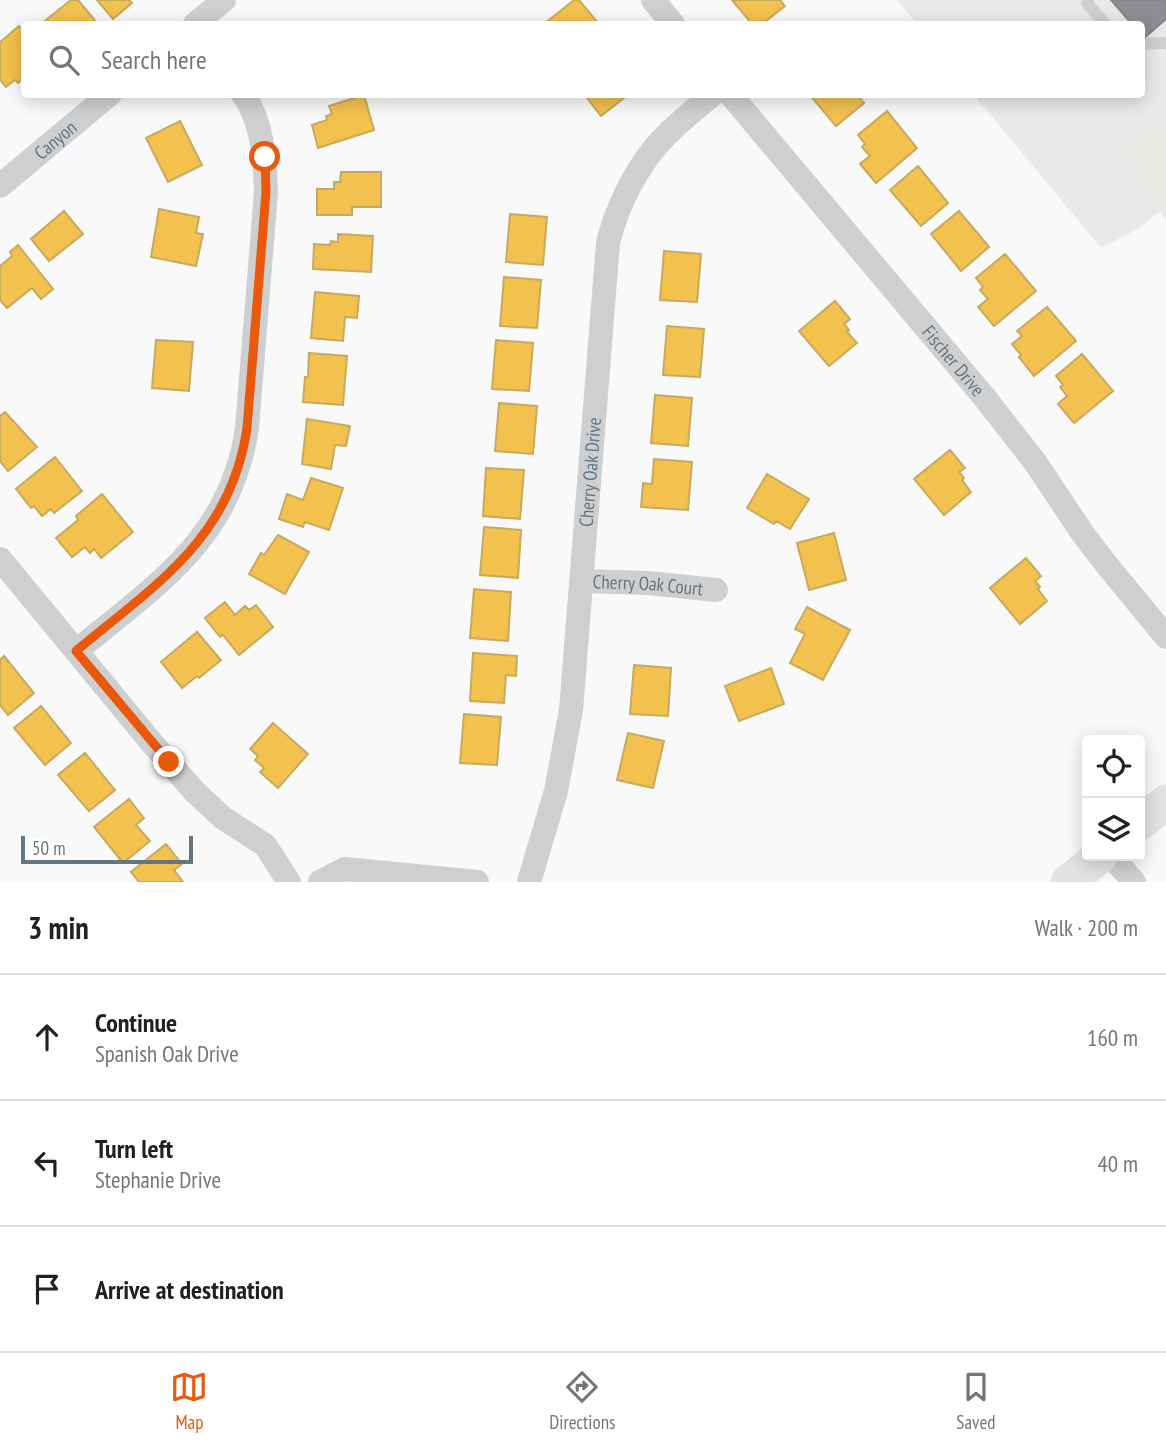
<!DOCTYPE html>
<html lang="en">
<head>
<meta charset="utf-8">
<style>
  :root { --surface:#fff; --page:#f2f2f2; --text:#202124; --muted:#757577; --line:#e0e0e0; --accent:#ea580c }
  body { margin:0; font-family:"PT Sans Narrow",sans-serif; background:var(--page); color:var(--text) }
  .controls { position:absolute; right:21px; bottom:21px; display:grid; overflow:hidden; border-radius:7px; box-shadow:0 4px 18px #0003 }
  .controls button { width:63px; height:63px; display:grid; place-items:center; padding:0; border:0; border-bottom:2px solid var(--line); background:var(--surface); color:var(--text); font:35px sans-serif }
  .scale { position:absolute; left:21px; bottom:18px; width:172px; box-sizing:border-box; padding-left:7px; border:4px solid #657683; border-top:0; font-size:19px; line-height:24px; white-space:nowrap; color:#657683; -webkit-text-stroke:5px #fff; paint-order:stroke }
  .stop { position:absolute; width:21px; height:21px; margin:-16px; border:5px solid #ea580c; border-radius:50%; background:#fff }
  .stop.end { background:#ea580c; border-color:#fff; box-shadow:0 2px 7px #0008 }
  .list { margin:0; padding:0; list-style:none }
  h2 { display:flex; justify-content:space-between; align-items:center; height:91px; margin:0; padding:0 28px; font-size:30px }
  h2 small { font-size:23px; font-weight:400; color:var(--muted) }
  .list li { display:grid; grid-template-columns:46px 1fr auto; gap:21px; align-items:center; box-sizing:border-box; height:126px; padding:0 28px; border-top:2px solid var(--line) }
  .list b { display:block; font-size:26px; white-space:nowrap }
  .list p { margin:0; font-size:23px; white-space:nowrap; color:var(--muted) }
  .list em { font-size:23px; font-style:normal; color:var(--muted) }
  .icon { flex:none; width:38px; height:38px; fill:none; stroke:currentColor; stroke-width:2; stroke-linecap:round; stroke-linejoin:round }
  .map { position:relative; flex:none; width:1166px; height:882px; overflow:hidden }
  .search { position:absolute; background:var(--surface); box-shadow:0 4px 18px #0003; left:21px; right:21px; top:21px; height:77px; display:flex; align-items:center; gap:18px; box-sizing:border-box; padding:0 24px; border-radius:7px; color:var(--muted); font-size:26px }
  .sheet { height:469px; background:var(--surface) }
  nav { display:flex; justify-content:space-around; align-items:center; box-sizing:border-box; height:98px; border-top:2px solid var(--line); background:var(--surface); font-size:19px; color:var(--muted) }
  nav a { display:grid; justify-items:center; gap:4px }
  nav .on { color:var(--accent) }
  .map>svg:first-child { display:block }
  .built { fill:#e8e9e9 }
  .green { fill:#e8ebe6 }
  .homes { fill:#f2c14e; stroke:#c8aa5e; stroke-width:2 }
  .industry { fill:#8d8d92; stroke:#81868e; stroke-width:2 }
  .lines { fill:none; stroke-linecap:round; stroke-linejoin:round }
  .lane { stroke:#cecfd0; stroke-width:12 }
  .street { stroke:#cecfd0; stroke-width:24 }
  .secondary { stroke:#e1e2e2; stroke-width:35 }
  .route { stroke:#ea580c; stroke-width:9 }
  .labels { text-anchor:middle; stroke-width:7; stroke-linejoin:round; paint-order:stroke }
  .street-label { font-size:19px; fill:#657683; stroke:#fff }
</style>
</head>
<body>
<div class="map">
<svg width="1166" height="882" viewBox="0 0 1166 882">
  <rect width="100%" height="100%" fill="#f9f9f9"/>
  <!-- built -->
  <path class="built" d="M 897,0 L 1166,0 L 1166,206 L 1141,227 L 1101,248 L 974,95 L 1142,94 L 1142,24 L 917,24 Z"/>
  <!-- green -->
  <path class="green" d="M 1166,115 L 1166,220 L 1139,187 L 1117,147 Z"/>
  <!-- homes -->
  <path class="homes" d="M 71,0 L 78,0 L 98,24 L 41,24 Z
    M 97,0 L 129,0 L 132,3 L 113,19 Z
    M 574,0 L 579,0 L 599,24 L 544,24 Z
    M 732,0 L 780,0 L 785,6 L 762,24 L 752,24 Z
    M 19,26 L 24,33 L 24,78 L 18,83 L 15,80 L 6,87 L 0,80 L 0,42 Z
    M 584,94 L 629,94 L 601,116 Z
    M 809,94 L 857,94 L 864,103 L 836,126 Z
    M 364,95 L 374,130 L 318,148 L 312,125 L 327,120 L 326,116 L 332,114 L 329,106 Z
    M 887,111 L 917,148 L 876,183 L 860,164 L 870,156 L 862,147 L 865,144 L 858,135 Z
    M 180,121 L 202,165 L 168,182 L 146,138 Z
    M 918,166 L 948,203 L 921,226 L 890,190 Z
    M 341,172 L 381,172 L 381,207 L 352,207 L 352,215 L 317,215 L 317,189 L 334,189 L 334,182 L 340,182 Z
    M 159,209 L 199,217 L 196,233 L 203,234 L 196,266 L 151,257 Z
    M 64,211 L 83,234 L 49,261 L 31,239 Z
    M 959,211 L 989,247 L 961,271 L 931,234 Z
    M 510,214 L 547,217 L 543,265 L 506,262 Z
    M 338,234 L 373,236 L 371,272 L 313,269 L 314,244 L 330,245 L 331,241 L 338,242 Z
    M 18,245 L 53,289 L 41,299 L 32,288 L 7,308 L 0,300 L 0,266 L 12,256 L 10,252 Z
    M 664,251 L 701,254 L 697,302 L 660,300 Z
    M 1005,254 L 1036,291 L 994,326 L 978,307 L 988,299 L 980,290 L 983,287 L 976,278 Z
    M 504,277 L 541,280 L 537,328 L 500,326 Z
    M 315,292 L 359,296 L 357,318 L 345,317 L 343,341 L 311,338 Z
    M 835,301 L 850,319 L 844,324 L 849,330 L 847,332 L 857,343 L 829,366 L 799,331 Z
    M 1047,307 L 1076,341 L 1034,376 L 1019,357 L 1021,355 L 1012,344 L 1022,336 L 1017,331 Z
    M 667,326 L 704,329 L 700,377 L 663,375 Z
    M 156,340 L 193,342 L 189,391 L 152,388 Z
    M 496,340 L 533,343 L 529,391 L 492,389 Z
    M 309,353 L 347,356 L 343,405 L 303,402 L 305,377 L 308,377 Z
    M 1082,354 L 1113,391 L 1074,423 L 1058,404 L 1067,396 L 1060,387 L 1063,385 L 1056,376 Z
    M 655,395 L 692,398 L 688,446 L 651,443 Z
    M 499,403 L 537,406 L 533,454 L 495,451 Z
    M 5,412 L 37,447 L 8,471 L 0,461 L 0,416 Z
    M 307,419 L 350,426 L 346,446 L 335,445 L 331,469 L 302,464 Z
    M 950,450 L 965,468 L 959,472 L 964,478 L 962,480 L 971,492 L 944,515 L 914,479 Z
    M 55,457 L 82,491 L 54,513 L 51,509 L 42,516 L 34,506 L 31,508 L 16,489 Z
    M 654,459 L 692,462 L 688,510 L 641,507 L 643,483 L 652,484 Z
    M 486,468 L 524,470 L 520,519 L 483,516 Z
    M 767,474 L 809,499 L 790,529 L 776,521 L 774,524 L 747,508 Z
    M 311,478 L 343,488 L 329,530 L 305,522 L 303,527 L 279,519 L 287,494 L 303,500 Z
    M 102,494 L 133,532 L 101,558 L 94,549 L 90,553 L 85,547 L 72,557 L 56,538 L 78,520 L 76,516 Z
    M 484,527 L 521,530 L 518,578 L 480,575 Z
    M 834,533 L 846,580 L 809,590 L 797,543 Z
    M 278,535 L 309,552 L 285,594 L 249,574 L 261,553 L 264,555 Z
    M 1026,558 L 1041,576 L 1035,581 L 1040,587 L 1038,589 L 1047,601 L 1020,624 L 990,588 Z
    M 474,589 L 511,592 L 508,641 L 470,638 Z
    M 225,602 L 235,615 L 245,606 L 249,610 L 256,605 L 273,627 L 239,655 L 223,635 L 220,637 L 205,618 Z
    M 807,607 L 850,630 L 823,680 L 790,663 L 805,634 L 795,629 Z
    M 197,632 L 221,660 L 199,678 L 197,676 L 182,688 L 161,662 Z
    M 473,653 L 517,656 L 516,676 L 506,675 L 504,703 L 470,701 Z
    M 4,656 L 34,693 L 8,715 L 0,705 L 0,660 Z
    M 634,665 L 671,668 L 668,716 L 630,714 Z
    M 771,668 L 784,704 L 739,721 L 725,686 Z
    M 41,706 L 71,743 L 45,765 L 14,728 Z
    M 464,714 L 501,717 L 497,765 L 460,763 Z
    M 273,723 L 308,754 L 278,788 L 260,772 L 264,768 L 255,760 L 258,756 L 250,749 Z
    M 628,733 L 664,741 L 653,788 L 617,780 Z
    M 85,753 L 115,790 L 89,811 L 58,775 Z
    M 129,799 L 144,818 L 136,825 L 150,841 L 123,863 L 94,827 Z
    M 166,844 L 182,864 L 174,870 L 183,882 L 139,882 L 131,872 Z"/>
  <!-- industry -->
  <path class="industry" d="M 1111,0 L 1166,0 L 1166,19 L 1143,39 L 1142,36 L 1142,24 L 1132,24 Z"/>
  <g class="lines">
    <!-- lane -->
    <path class="lane" d="M 1088,0 L 1087,3 L 1105,24
      M 1142,44 L 1166,43"/>
    <!-- street -->
    <g class="street">
      <path d="M 653,0 L 673,24"/>
      <path d="M 195,24 L 224,0"/>
      <path id="s1" d="M 730,94 L 985,398 L 1035,462 L 1083,534 L 1106,564 L 1166,637"/>
      <path id="s2" d="M 0,186 L 110,94"/>
      <path d="M 0,559 L 152,743 L 195,792 L 223,818 L 265,845 L 289,882"/>
      <path id="s3" d="M 582,581 L 648,583 L 716,590"/>
      <path d="M 76,651 C 156,585 231,539 247,428 L 266,192 C 265,159 263,123 243,94"/>
      <path d="M 1111,856 L 1134,882"/>
      <path d="M 320,882 L 345,869 L 477,882"/>
      <path id="s4" d="M 529,882 L 556,791 L 571,710 L 608,243 C 616,211 630,181 649,155 C 667,131 691,113 713,94"/>
    </g>
    <!-- secondary -->
    <path class="secondary" d="M 1140,823 L 1166,802
      M 1068,882 L 1100,856"/>
  </g>
  <g class="lines">
    <!-- route -->
    <path class="route" d="M 169,762 L 76,651 C 155,585 231,539 247,428 L 266,192 L 265,157"/>
  </g>
  <g class="labels">
    <!-- street labels -->
    <g class="street-label">
      <text dy="7" stroke="none"><textPath href="#s2" startOffset="72">Canyon</textPath></text>
      <text dy="7" stroke="none"><textPath href="#s1" startOffset="348">Fischer Drive</textPath></text>
      <text dy="7" stroke="none"><textPath href="#s4" startOffset="416">Cherry Oak Drive</textPath></text>
      <text dy="7" stroke="none"><textPath href="#s3" startOffset="66">Cherry Oak Court</textPath></text>
    </g>
  </g>
</svg>
<div class="controls">
<button><svg class="icon" aria-label="locate" viewBox="0 0 24 24"><circle cx="12" cy="12" r="6"/><path d="M12 2v4M12 18v4M2 12h4M18 12h4"/></svg></button>
<button><svg class="icon" aria-label="layers" viewBox="0 0 24 24"><path d="M12 4l9 5-9 5-9-5zM3 14l9 5 9-5"/></svg></button>
</div>
<div class="scale">50 m</div>
<div class="stop" style="left:265px;top:157px"></div>
<div class="stop end" style="left:169px;top:762px"></div>
<div class="search"><svg class="icon" aria-label="search" viewBox="0 0 24 24"><circle cx="10" cy="10" r="6"/><path d="M15 15l6 6"/></svg>Search here</div>
</div>
<section class="sheet">
<h2>3 min<small>Walk · 200 m</small></h2>
<ul class="list">
<li><svg class="icon" aria-label="ahead" viewBox="0 0 24 24"><path d="M12 20V5M6 11l6-6 6 6"/></svg><div><b>Continue</b><p>Spanish Oak Drive</p></div><em>160 m</em></li>
<li><svg class="icon" aria-label="left" viewBox="0 0 24 24"><path d="M17 20v-9H6M10 6l-5 5 5 5"/></svg><div><b>Turn left</b><p>Stephanie Drive</p></div><em>40 m</em></li>
<li><svg class="icon" aria-label="arrive" viewBox="0 0 24 24"><path d="M6 21V4h12l-3 4 3 4H6"/></svg><div><b>Arrive at destination</b></div></li>
</ul>
</section>
<nav>
<a class="on"><svg class="icon" aria-label="map" viewBox="0 0 24 24"><path d="M3 6l6-2 6 2 6-2v14l-6 2-6-2-6 2zM9 4v14M15 6v14"/></svg>Map</a>
<a><svg class="icon" aria-label="directions" viewBox="0 0 24 24"><path d="M12 3l9 9-9 9-9-9zM9 14v-3h6M13 9l2 2-2 2"/></svg>Directions</a>
<a><svg class="icon" aria-label="saved" viewBox="0 0 24 24"><path d="M7 4h10v16l-5-4-5 4z"/></svg>Saved</a>
</nav>
</body>
</html>
